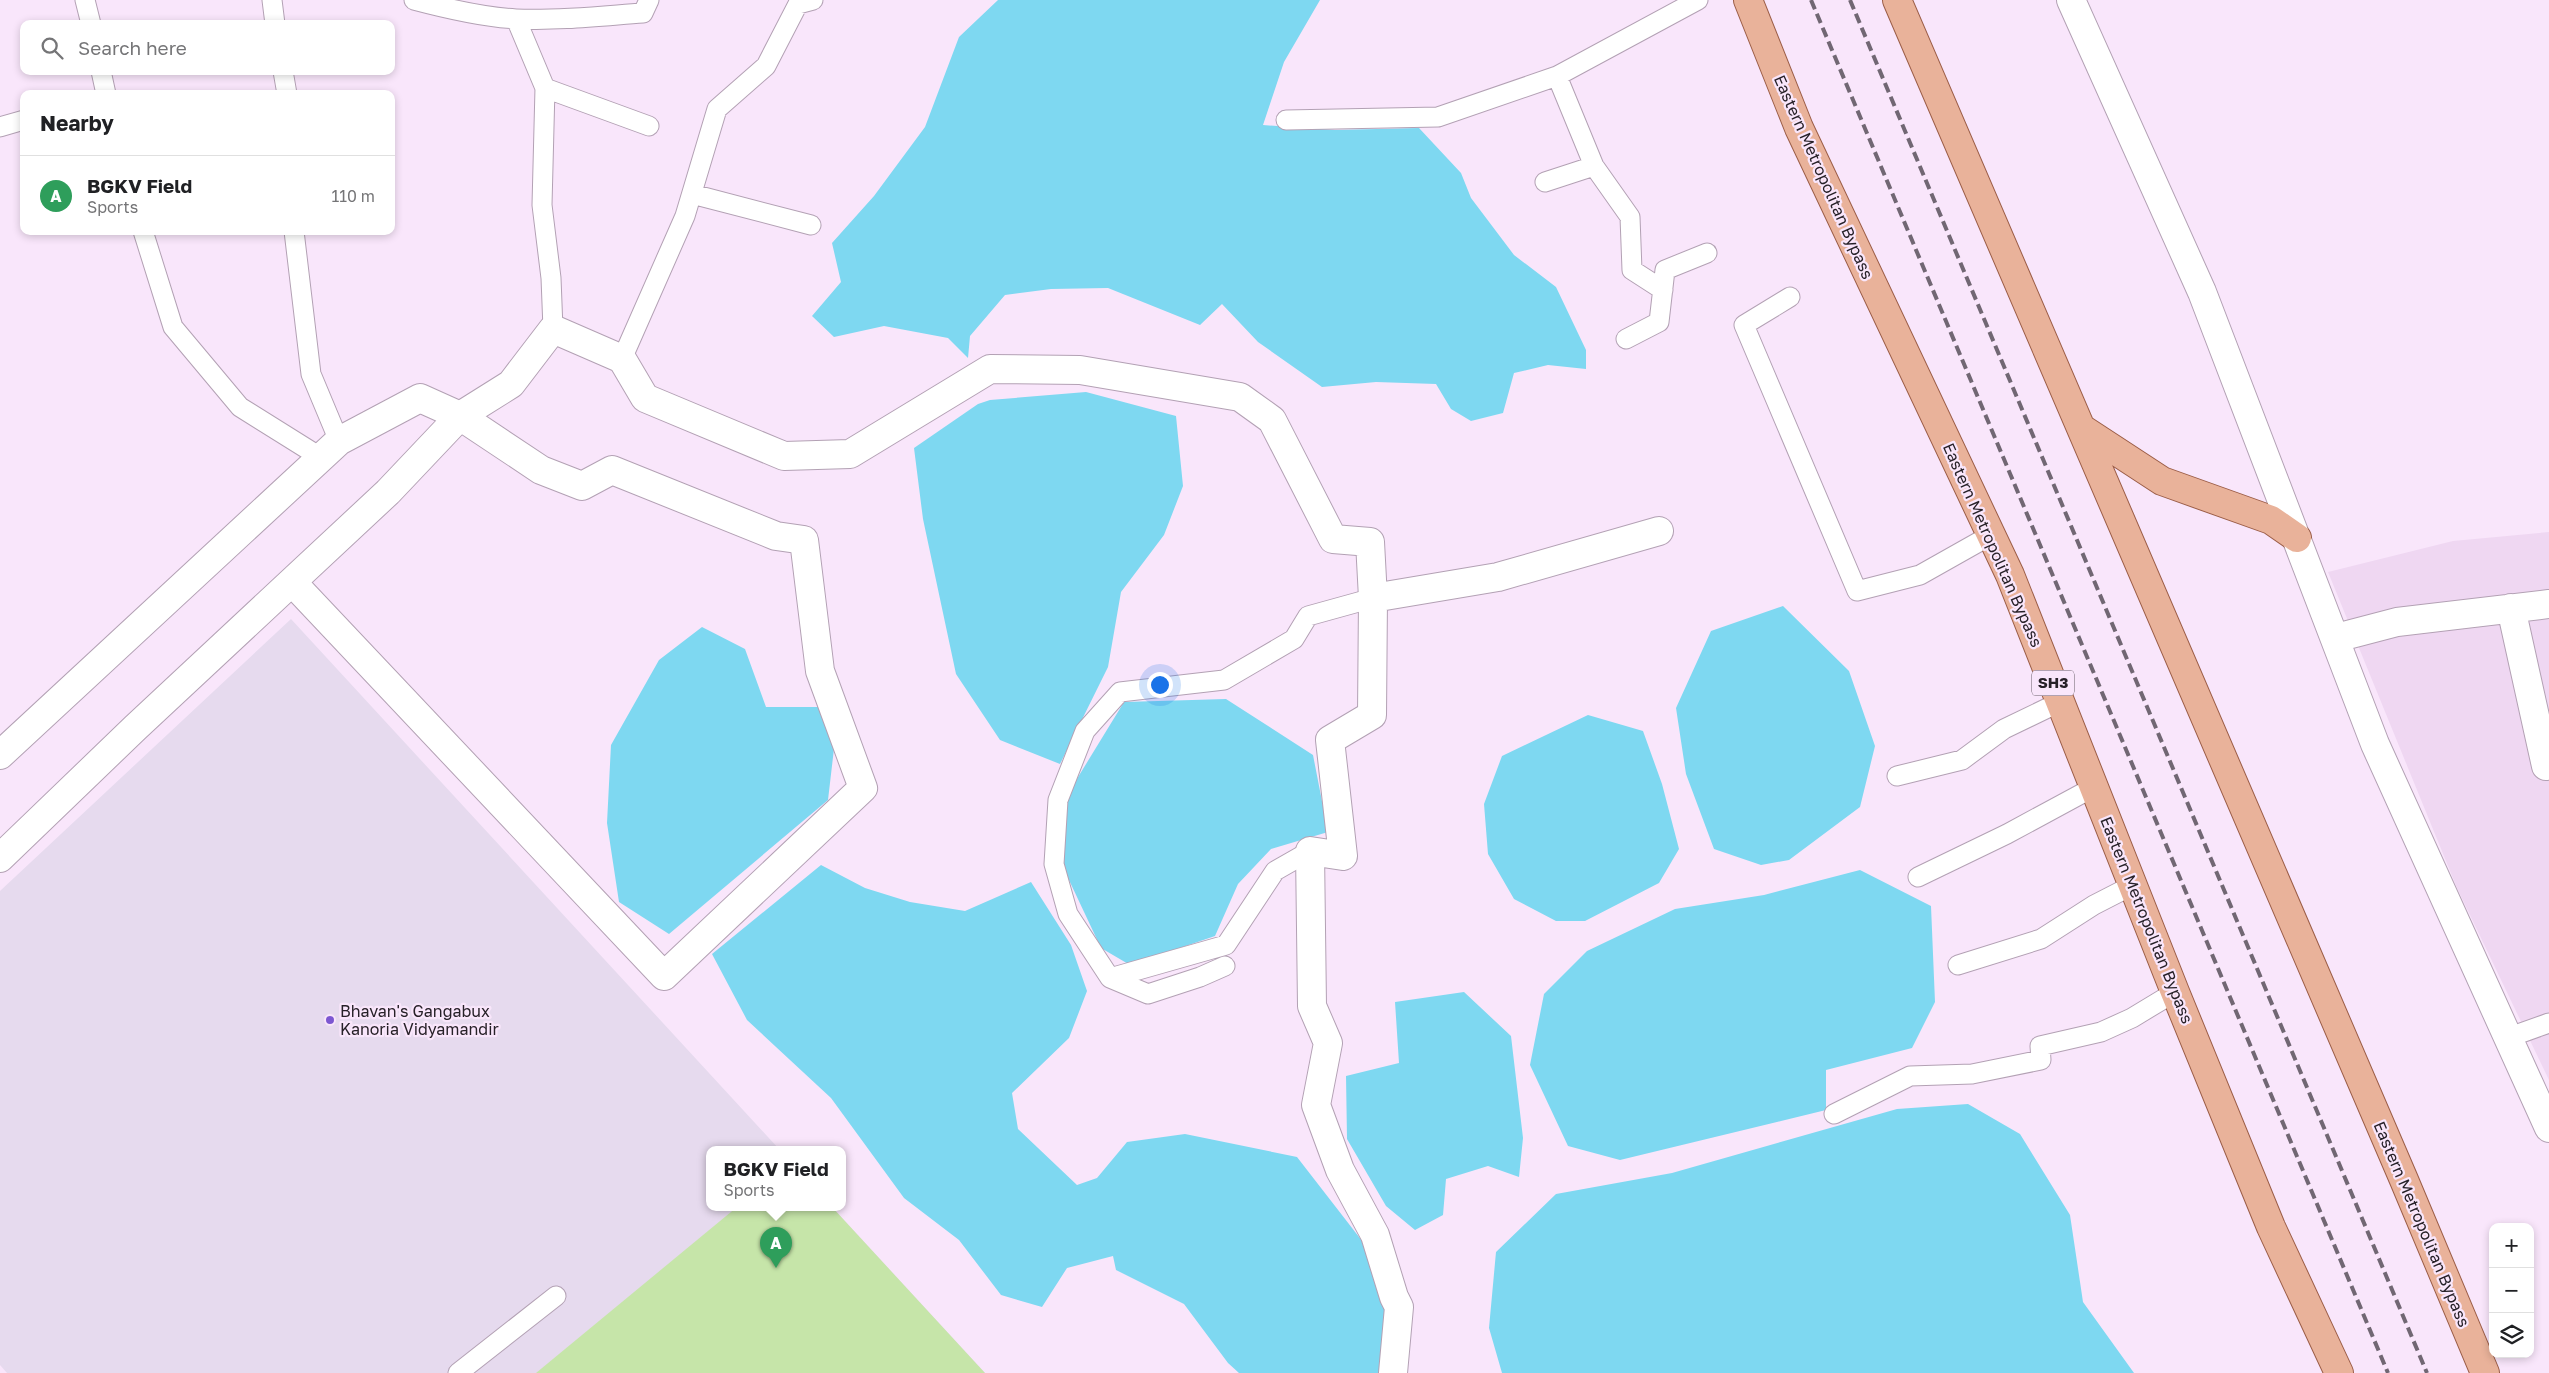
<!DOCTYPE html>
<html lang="en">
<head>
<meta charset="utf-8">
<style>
  :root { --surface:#fff; --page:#f6f6f6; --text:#202124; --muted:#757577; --line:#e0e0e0; --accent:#1a73e8 }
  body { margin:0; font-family:"Golos Text",sans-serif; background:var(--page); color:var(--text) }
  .controls { position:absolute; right:15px; bottom:15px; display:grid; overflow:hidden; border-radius:10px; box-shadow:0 2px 8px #0003 }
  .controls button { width:45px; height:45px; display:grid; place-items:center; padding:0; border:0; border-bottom:1px solid var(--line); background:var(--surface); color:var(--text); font:25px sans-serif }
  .you { position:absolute; left:1159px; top:684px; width:18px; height:18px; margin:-12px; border:4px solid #fff; border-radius:50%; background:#1a73e8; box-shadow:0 0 0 8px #1a73e833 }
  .badge { display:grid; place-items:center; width:32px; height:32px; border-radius:50%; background:var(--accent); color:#fff; font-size:16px; font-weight:700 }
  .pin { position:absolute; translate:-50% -41px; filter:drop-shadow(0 1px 2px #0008) }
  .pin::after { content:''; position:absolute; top:26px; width:18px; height:15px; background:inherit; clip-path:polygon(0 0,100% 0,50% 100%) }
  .popup { position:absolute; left:706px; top:1146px; width:140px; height:65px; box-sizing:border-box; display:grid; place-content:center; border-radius:10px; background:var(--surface); filter:drop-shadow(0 1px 4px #0005); font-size:16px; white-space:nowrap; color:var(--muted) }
  .popup b { font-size:19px; color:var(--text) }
  .popup::after { content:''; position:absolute; left:50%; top:100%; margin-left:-10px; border:10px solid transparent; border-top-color:var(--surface) }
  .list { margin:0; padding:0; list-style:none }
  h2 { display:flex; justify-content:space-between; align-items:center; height:65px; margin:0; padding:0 20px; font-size:21px }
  h2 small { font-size:16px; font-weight:400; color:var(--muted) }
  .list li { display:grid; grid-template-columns:32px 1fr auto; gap:15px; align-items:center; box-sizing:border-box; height:80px; padding:0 20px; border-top:1px solid var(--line) }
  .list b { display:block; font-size:19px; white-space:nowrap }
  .list p { margin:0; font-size:16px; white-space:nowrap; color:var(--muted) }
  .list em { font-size:16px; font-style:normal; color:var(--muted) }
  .icon { flex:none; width:28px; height:28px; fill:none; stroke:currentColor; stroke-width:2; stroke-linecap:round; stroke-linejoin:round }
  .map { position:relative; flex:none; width:2549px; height:1373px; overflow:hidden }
  .search { position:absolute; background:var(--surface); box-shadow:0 2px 8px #0003; left:20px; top:20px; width:375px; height:55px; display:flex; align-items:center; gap:12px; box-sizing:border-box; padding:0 18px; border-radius:10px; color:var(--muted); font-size:19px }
  .panel { position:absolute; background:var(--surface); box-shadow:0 2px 8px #0003; left:20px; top:90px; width:375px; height:145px; border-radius:10px }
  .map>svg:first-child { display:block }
  .built { fill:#efd7f2 }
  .education { fill:#e6daee }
  .green { fill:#c6e5a9 }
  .water { fill:#7ed8f1 }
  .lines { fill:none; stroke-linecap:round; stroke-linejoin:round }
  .lane-casing { stroke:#b3a1b4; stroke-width:21 }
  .street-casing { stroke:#b3a1b4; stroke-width:30 }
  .secondary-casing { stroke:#b3a1b4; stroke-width:30 }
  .primary-casing { stroke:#9b5d47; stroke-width:30 }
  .lane { stroke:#fff; stroke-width:19 }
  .street { stroke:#fff; stroke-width:28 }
  .secondary { stroke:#fff; stroke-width:28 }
  .primary { stroke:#e9b29a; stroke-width:28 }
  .rail { stroke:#716773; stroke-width:4; stroke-dasharray:10 5; stroke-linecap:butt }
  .poi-dot { fill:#7c57d1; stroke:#f9e6fb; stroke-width:2 }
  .labels { text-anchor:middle; stroke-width:4.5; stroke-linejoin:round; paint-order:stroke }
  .shield { fill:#f9e6fb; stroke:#665c67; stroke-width:1 }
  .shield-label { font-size:15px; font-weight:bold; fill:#272128 }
  .street-label { font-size:16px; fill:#272128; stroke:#f9e6fb }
  .poi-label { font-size:16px; fill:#272128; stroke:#f9e6fb; text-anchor:start }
</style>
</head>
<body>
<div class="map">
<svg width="2549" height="1373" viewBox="0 0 2549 1373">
  <rect width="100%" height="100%" fill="#f9e6fb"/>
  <!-- built -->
  <path class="built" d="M 2549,532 L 2549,1080 L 2457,888 L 2328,572 L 2453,541 Z"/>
  <!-- education -->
  <path class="education" d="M 291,619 L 779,1149 L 710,1149 L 710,1207 L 832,1207 L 985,1373 L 7,1373 L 0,1365 L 0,891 Z"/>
  <!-- green -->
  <path class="green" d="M 737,1207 L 832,1207 L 985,1373 L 536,1373 Z"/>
  <!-- water -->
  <path class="water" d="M 998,0 L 1320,0 L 1284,62 L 1263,125 L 1335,130 L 1419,128 L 1461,173 L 1471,198 L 1514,255 L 1556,287 L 1586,350 L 1586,369 L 1548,365 L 1514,373 L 1503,413 L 1471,421 L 1451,409 L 1436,384 L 1376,382 L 1322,387 L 1258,342 L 1222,304 L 1200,325 L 1108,288 L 1051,289 L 1005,295 L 970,336 L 968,358 L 948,338 L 884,326 L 834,337 L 812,316 L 841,282 L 832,243 L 874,196 L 925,127 L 959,37 Z
    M 1086,392 L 1176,416 L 1183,486 L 1164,535 L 1121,592 L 1108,667 L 1060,764 L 1000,740 L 956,674 L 923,519 L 914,448 L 978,404 L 990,400 Z
    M 1783,606 L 1849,671 L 1875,746 L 1860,807 L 1789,860 L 1761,865 L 1714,849 L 1686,774 L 1676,708 L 1711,631 Z
    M 702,627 L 745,649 L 766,707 L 819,707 L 835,740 L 828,800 L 669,934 L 619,902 L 607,823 L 611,745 L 659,660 Z
    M 1226,699 L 1313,755 L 1328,832 L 1271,849 L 1238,884 L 1215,936 L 1130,965 L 1101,948 L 1061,863 L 1064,800 L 1124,702 Z
    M 1588,715 L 1643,731 L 1662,784 L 1679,849 L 1659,883 L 1585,921 L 1556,921 L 1514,899 L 1488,854 L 1484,804 L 1502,756 Z
    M 821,865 L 865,888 L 910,902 L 965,911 L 1031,882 L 1071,945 L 1087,991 L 1069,1038 L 1012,1093 L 1018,1129 L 1077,1185 L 1097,1178 L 1127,1142 L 1185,1134 L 1297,1157 L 1366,1246 L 1397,1306 L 1383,1373 L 1239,1373 L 1228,1363 L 1184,1304 L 1116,1270 L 1113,1256 L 1067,1268 L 1042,1307 L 1001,1295 L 959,1240 L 904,1198 L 831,1098 L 747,1020 L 712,954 Z
    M 1860,870 L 1931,906 L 1935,1002 L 1912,1048 L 1826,1070 L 1826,1110 L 1620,1160 L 1568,1146 L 1530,1065 L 1544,994 L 1587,951 L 1675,909 L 1764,895 Z
    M 1464,992 L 1511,1036 L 1523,1138 L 1519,1177 L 1488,1166 L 1446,1179 L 1443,1215 L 1415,1230 L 1386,1206 L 1347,1139 L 1346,1076 L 1399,1063 L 1395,1002 Z
    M 1968,1104 L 2020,1134 L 2070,1215 L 2083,1302 L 2134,1373 L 1502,1373 L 1489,1328 L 1496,1252 L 1556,1194 L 1672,1173 L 1897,1109 Z"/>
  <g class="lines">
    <defs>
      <path id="lane" d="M 85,0 L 91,24
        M 272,0 L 275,24
        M 414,0 C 448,9 482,17 516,19 C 558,21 602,16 643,13 L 649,0
        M 516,19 L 545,88 L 542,205 L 551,278 L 553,329
        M 101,71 L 106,94
        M 283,71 L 287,94
        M 1557,76 L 1594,166 L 1630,217 L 1632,270 L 1663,290
        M 545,88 L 649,126
        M 1286,120 L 1438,117 L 1557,76 L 1698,0
        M 0,127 L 24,120
        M 1545,182 L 1594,166
        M 692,194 L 811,225
        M 143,231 L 173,327 L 240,407 L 320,457
        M 294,231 L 311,374 L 339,441
        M 1790,297 L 1744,325 L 1857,591 L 1920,575 L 1991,535
        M 1626,339 L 1659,322 L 1665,270 L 1707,253
        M 622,359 L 685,216 L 717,109 L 766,66 L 798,4 L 813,0
        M 1897,776 L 1962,760 L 2004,729 L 2060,702
        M 1918,877 L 2007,834 L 2094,787
        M 1958,965 L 2041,939 L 2094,905 L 2133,885
        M 1225,966 L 1200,977 L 1148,994 L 1110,978 L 1068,914 L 1054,864 L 1058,800 L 1085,731 L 1120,692 L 1224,680 L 1294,639 L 1308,616 L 1373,598
        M 1110,978 L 1226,945 L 1275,871 L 1310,851
        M 2507,1038 L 2549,1023
        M 1834,1114 L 1910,1076 L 1972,1074 L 2041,1060 L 2040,1046 L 2101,1032 L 2132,1018 L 2175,992
        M 458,1373 L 556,1296"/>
      <path id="street" d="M 292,582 L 664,976 L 863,788 L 820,671 L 804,540 L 776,536 L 612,470 L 582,486 L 541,470 L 460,416 L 511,384 L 553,329 L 622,359 L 645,398 L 784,456 L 850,454 L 990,369 L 1080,370 L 1240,397 L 1272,420 L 1333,539 L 1370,542 L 1373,598 L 1372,715 L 1330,740 L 1343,856 L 1310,851 L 1312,1006 L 1328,1043 L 1316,1105 L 1340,1170 L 1375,1235 L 1394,1297 L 1399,1307 L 1393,1373
        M 1373,598 L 1498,577 L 1659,531
        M 2511,608 L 2546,766 L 2549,765
        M 2336,638 L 2397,622 L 2549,604
        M 0,755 L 339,441 L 420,398 L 460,416 L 388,492 L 135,728 L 0,858"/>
      <path id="secondary" d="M 2071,0 L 2202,292 L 2375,744 L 2549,1128"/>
      <path id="primary" d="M 1748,0 L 1799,128 L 2010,575 L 2175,992 L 2271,1227 L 2339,1373
        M 1897,0 L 2404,1180 L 2485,1373
        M 2081,428 L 2162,481 L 2271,520 L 2297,538"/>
    </defs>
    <!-- lane casing -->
    <use href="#lane" class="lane-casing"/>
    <!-- street casing -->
    <use href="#street" class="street-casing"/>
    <!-- secondary casing -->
    <use href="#secondary" class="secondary-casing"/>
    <!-- primary casing -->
    <use href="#primary" class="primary-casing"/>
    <!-- lane -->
    <use href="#lane" class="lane"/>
    <!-- street -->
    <use href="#street" class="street"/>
    <!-- secondary -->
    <use href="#secondary" class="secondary"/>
    <!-- primary -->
    <use href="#primary" class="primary"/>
    <!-- rail -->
    <path class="rail" d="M 1811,0 L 2388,1373
      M 1850,0 L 2427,1373"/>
  </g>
  <!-- markers -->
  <circle class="poi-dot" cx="330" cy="1020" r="5"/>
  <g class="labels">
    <!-- shield labels -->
    <rect class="shield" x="2032" y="670.5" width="42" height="25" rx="4"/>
    <g class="shield-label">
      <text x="2053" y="688">SH3</text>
    </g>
    <!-- street labels -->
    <g class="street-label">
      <text transform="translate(1824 177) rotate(66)" y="6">Eastern Metropolitan Bypass</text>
      <text transform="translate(1993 545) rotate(66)" y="6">Eastern Metropolitan Bypass</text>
      <text transform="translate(2147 920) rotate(68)" y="6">Eastern Metropolitan Bypass</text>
      <text transform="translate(2422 1224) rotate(67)" y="6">Eastern Metropolitan Bypass</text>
    </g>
    <!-- poi labels -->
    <g class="poi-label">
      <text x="340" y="1017">Bhavan's Gangabux<tspan x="340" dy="18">Kanoria Vidyamandir</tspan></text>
    </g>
  </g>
</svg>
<div class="controls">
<button>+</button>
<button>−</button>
<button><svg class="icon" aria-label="layers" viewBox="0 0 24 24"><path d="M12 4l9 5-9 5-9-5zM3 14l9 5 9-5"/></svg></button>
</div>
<div class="you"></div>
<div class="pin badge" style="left:776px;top:1268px;background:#2e9e5b">A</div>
<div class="popup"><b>BGKV Field</b>Sports</div>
<div class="search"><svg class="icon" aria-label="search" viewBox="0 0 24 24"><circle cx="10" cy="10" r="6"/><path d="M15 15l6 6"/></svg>Search here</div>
<section class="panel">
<h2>Nearby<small></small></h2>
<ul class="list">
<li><span class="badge" style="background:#2e9e5b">A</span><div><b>BGKV Field</b><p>Sports</p></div><em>110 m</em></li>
</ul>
</section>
</div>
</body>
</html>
